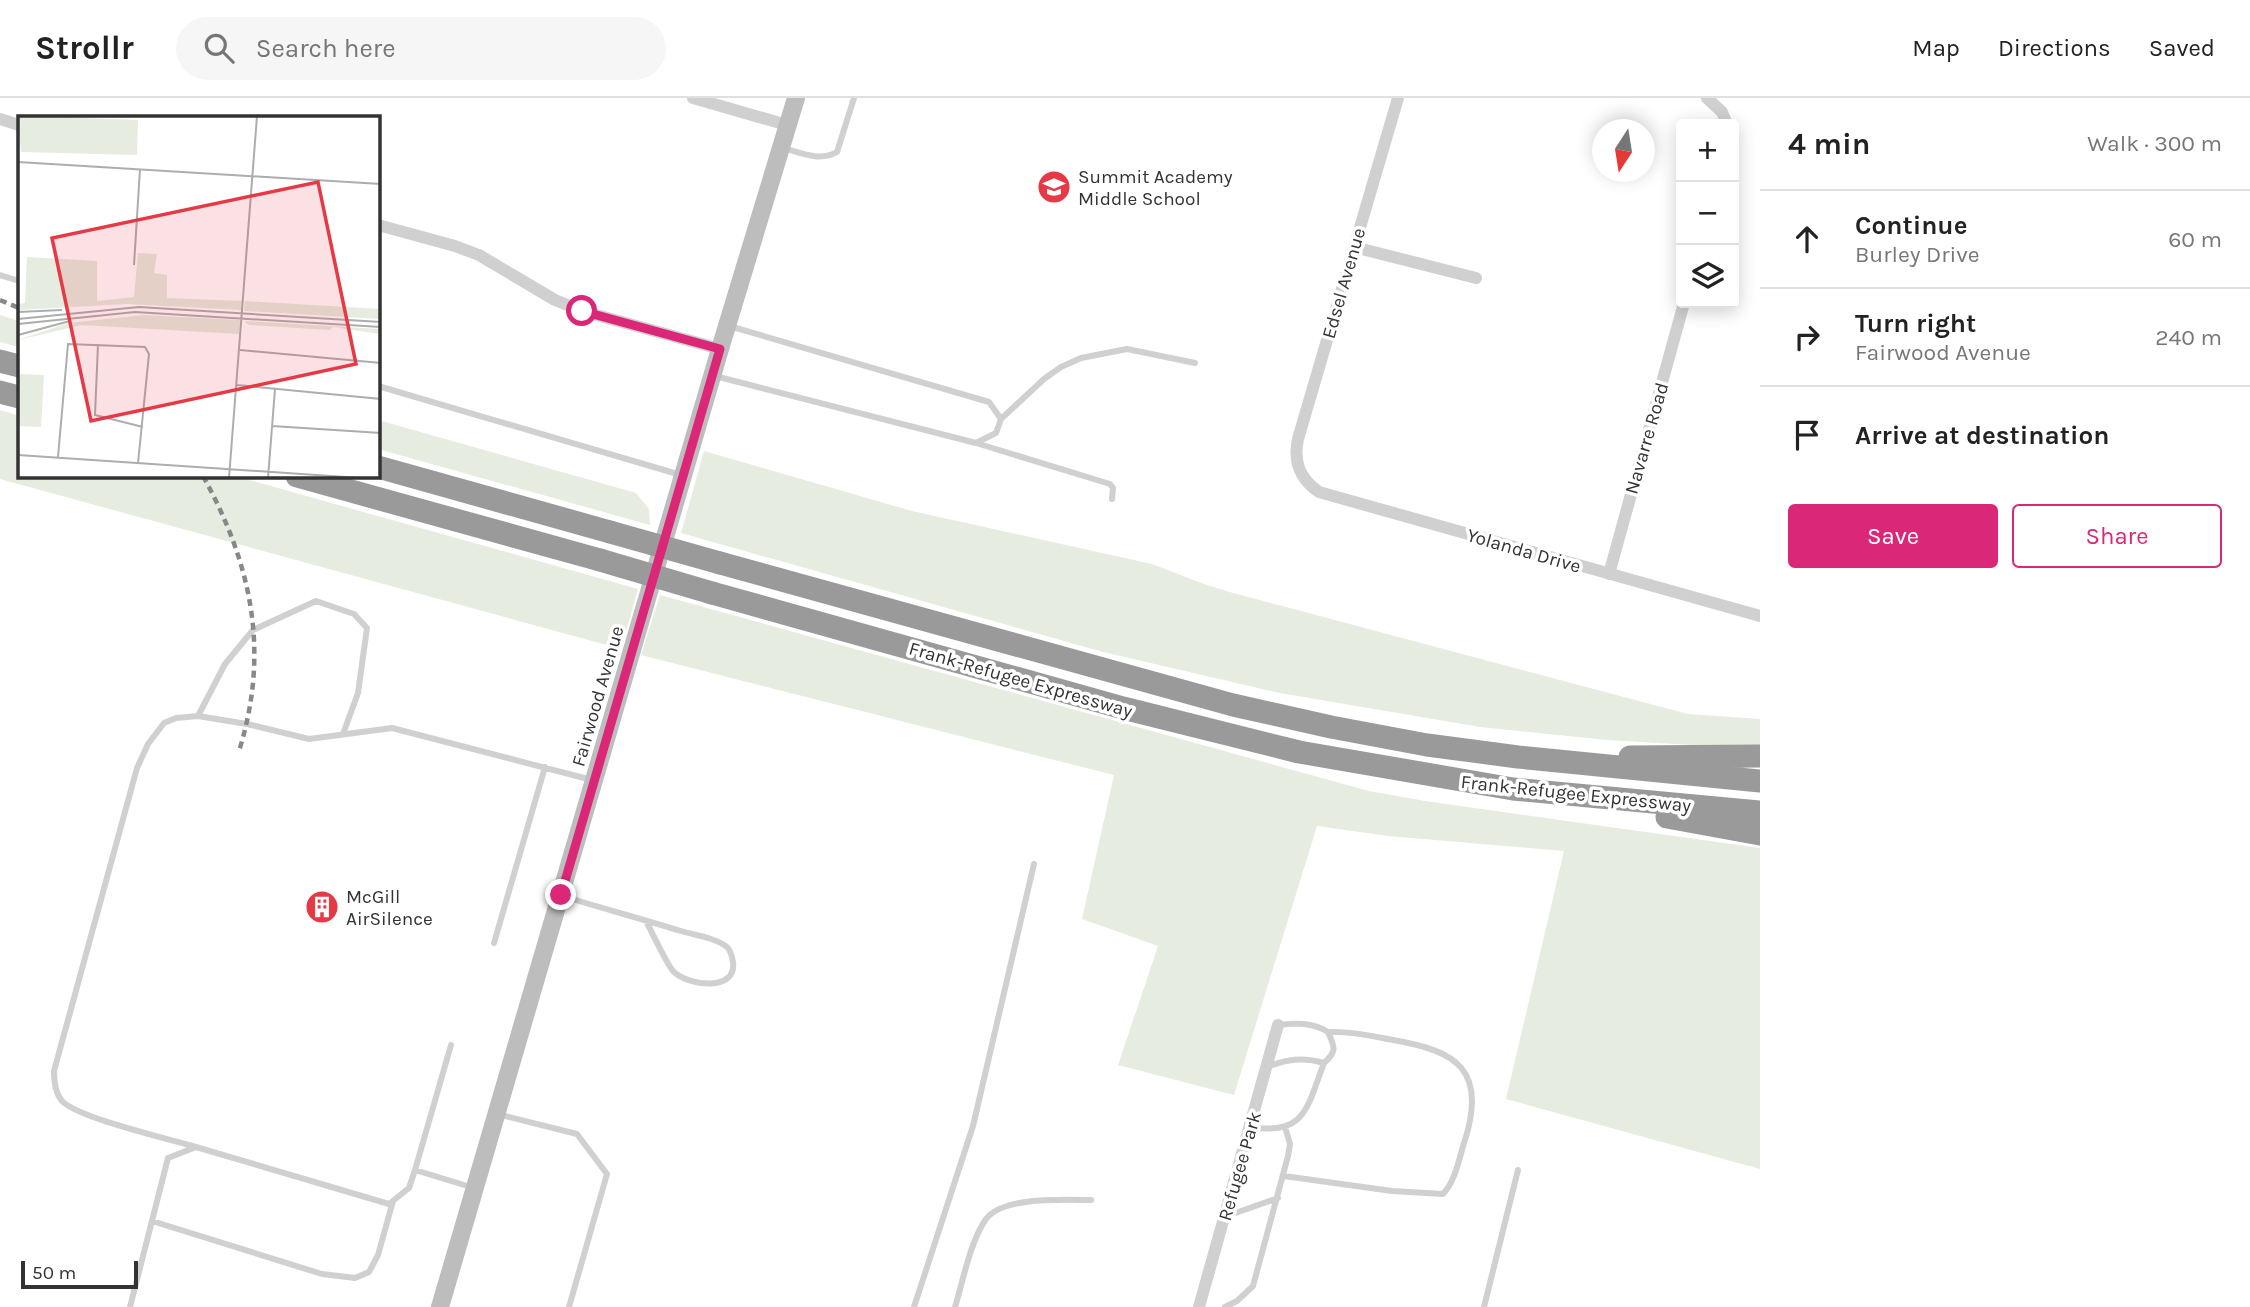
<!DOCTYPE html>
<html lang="en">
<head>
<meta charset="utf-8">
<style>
  :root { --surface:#fff; --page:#f6f6f6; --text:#222; --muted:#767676; --line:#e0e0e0; --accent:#db2777 }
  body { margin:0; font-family:Karla,sans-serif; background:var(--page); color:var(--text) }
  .controls { position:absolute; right:21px; top:21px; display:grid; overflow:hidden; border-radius:7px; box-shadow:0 4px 18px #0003 }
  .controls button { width:63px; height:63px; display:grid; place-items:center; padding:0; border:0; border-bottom:2px solid var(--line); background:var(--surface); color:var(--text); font:35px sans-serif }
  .compass { position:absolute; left:1592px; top:21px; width:63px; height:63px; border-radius:50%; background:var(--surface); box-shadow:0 4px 18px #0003; rotate:192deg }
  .scale { position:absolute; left:21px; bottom:18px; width:117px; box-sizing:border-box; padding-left:7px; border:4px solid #333; border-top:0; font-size:19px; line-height:24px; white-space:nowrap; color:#333; -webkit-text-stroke:5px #fff; paint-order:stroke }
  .stop { position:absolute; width:21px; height:21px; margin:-16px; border:5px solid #db2777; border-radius:50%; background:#fff }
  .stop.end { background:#db2777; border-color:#fff; box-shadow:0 2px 7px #0008 }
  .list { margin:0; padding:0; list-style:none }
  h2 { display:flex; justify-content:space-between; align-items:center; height:91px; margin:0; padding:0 28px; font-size:30px }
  h2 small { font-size:23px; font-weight:400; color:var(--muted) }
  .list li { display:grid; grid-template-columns:46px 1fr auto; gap:21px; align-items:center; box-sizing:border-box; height:98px; padding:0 28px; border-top:2px solid var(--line) }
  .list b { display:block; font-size:26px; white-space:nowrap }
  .list p { margin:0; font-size:23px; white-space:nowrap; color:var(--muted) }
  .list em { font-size:23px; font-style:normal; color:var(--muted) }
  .actions { display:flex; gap:14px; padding:21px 28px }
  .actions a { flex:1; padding:16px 0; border:2px solid var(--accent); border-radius:7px; text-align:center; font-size:24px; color:var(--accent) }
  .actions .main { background:var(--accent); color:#fff }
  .icon { flex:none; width:38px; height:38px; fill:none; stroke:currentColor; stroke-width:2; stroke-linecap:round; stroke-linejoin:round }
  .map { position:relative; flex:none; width:1760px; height:1209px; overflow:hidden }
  header { display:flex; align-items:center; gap:42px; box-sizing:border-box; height:98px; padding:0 35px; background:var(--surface); border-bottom:2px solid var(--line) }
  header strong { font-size:33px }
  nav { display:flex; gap:38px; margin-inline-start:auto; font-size:24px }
  .search { width:490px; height:63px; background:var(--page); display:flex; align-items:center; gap:18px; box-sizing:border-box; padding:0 24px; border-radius:38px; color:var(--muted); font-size:26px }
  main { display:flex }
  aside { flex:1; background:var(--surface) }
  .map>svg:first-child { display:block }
  .green { fill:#e6ecdf }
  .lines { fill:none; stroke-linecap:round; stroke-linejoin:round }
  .lane { stroke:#d0d0d0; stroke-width:6 }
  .street { stroke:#d0d0d0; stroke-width:12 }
  .secondary { stroke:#bdbdbd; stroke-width:18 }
  .highway { stroke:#9a9a9a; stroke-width:23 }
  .rail { stroke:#888; stroke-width:4.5; stroke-dasharray:7 5; stroke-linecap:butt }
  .highway-bridge { stroke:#9a9a9a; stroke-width:23 }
  .route { stroke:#db2777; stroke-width:9 }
  .labels { text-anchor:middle; stroke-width:7; stroke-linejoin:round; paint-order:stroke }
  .poi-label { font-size:19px; fill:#333; stroke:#fff; text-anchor:start }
  .street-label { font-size:19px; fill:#333; stroke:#fff }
  .inset-road { fill:none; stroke:#adadad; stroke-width:2 }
  .view { fill:#e63946; fill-opacity:0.15; stroke:#e63946; stroke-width:3.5 }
  .inset-edge { fill:none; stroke:#333; stroke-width:3.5 }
</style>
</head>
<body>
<header>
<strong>Strollr</strong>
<div class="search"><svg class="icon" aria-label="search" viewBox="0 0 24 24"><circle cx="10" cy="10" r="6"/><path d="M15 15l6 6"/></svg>Search here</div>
<nav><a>Map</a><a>Directions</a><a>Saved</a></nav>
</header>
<main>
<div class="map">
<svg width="1760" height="1209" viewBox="0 0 1760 1209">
  <rect width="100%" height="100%" fill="#fff"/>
  <!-- green -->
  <path class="green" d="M 0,217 L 19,223 L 19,249 L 0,244 Z
    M 0,312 L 19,318 L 19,378 L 235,378 L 638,491 L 621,551 L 0,381 Z
    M 378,322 L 636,395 L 649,411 L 650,427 L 378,351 Z
    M 704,353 L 912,413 L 1152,466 L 1201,485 L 1233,495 L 1688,616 L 1760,621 L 1760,651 L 1607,642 L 1480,629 L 1280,595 L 1103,554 L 681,435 Z
    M 660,497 L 1369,693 L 1425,703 L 1760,750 L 1760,1071 L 1506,1001 L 1564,753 L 1388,738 L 1317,728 L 1234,997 L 1118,967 L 1158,848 L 1082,821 L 1114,677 L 641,557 Z"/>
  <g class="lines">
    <!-- lane -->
    <path class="lane" d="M 783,50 C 801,55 820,64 837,54 L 854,0
      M 0,177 L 19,183
      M 715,278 L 976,345 L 996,335 L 1001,321 L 989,304 L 729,228
      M 378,288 L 681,377
      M 1001,321 L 1044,281 L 1061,269 L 1081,260 L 1127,251 L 1195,265
      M 976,345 L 1110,386 L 1113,390 L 1112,401
      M 198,618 L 225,566 L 253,532 L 316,503 L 354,516 L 367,530 L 358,595 L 343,636
      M 562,798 C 602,810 642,821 681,833 C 695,837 716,840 727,849 C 731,853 732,858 733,864 C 737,894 689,888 674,874 C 668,869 651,832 646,823
      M 494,845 L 545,669
      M 1278,927 C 1296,925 1312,924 1328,934 C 1335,949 1337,954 1324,965
      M 497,1016 L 577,1036 L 607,1076 L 569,1209
      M 1250,1029 C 1306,1038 1307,1009 1324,965 C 1303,959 1287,961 1267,969
      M 196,1049 C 169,1041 78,1020 62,1003 C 55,995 54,984 54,973 L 137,670 L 148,646 L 164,625 L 176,620 L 198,618 L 247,626 L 309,641 L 392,630 L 592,682
      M 415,1072 L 451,947
      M 1284,1078 L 1392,1093 L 1443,1096 C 1456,1082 1459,1060 1465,1042 C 1487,972 1457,953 1393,942 C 1371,938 1350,933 1328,934
      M 1224,1119 L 1278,1100
      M 152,1123 L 322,1176 L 355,1180 L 369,1174 L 378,1157 L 393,1103
      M 130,1209 L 168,1060 L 196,1049 L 389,1106 L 409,1090 L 415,1072 L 474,1090
      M 914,1209 L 973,1028 L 1034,766
      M 955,1209 C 963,1183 970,1144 986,1121 C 1003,1098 1064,1102 1091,1102
      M 1225,1209 L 1237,1203 L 1253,1188 L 1288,1058 L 1290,1046 L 1285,1029
      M 1484,1209 L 1518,1072"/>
    <!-- street -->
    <path class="street" d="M 693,0 L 787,27
      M 1398,0 L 1298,341 C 1293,364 1300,381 1319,394 L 1760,518
      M 1707,0 L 1722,14 L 1727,26
      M 0,21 L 19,27
      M 378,127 L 455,148 L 479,157 L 555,202 L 582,213 L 720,251
      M 1354,149 L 1476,180
      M 1609,476 L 1684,205
      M 1199,1209 L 1278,927"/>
    <!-- secondary -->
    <path class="secondary" d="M 440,1209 L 720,251 L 796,0"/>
    <!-- highway -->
    <path class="highway" d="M 0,263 L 19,268
      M 0,294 L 19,299
      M 378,369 L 610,434
      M 297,378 L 600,462
      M 720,465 L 1233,607 L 1331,629 L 1427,647 L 1518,659 L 1760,683
      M 712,495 L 1123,610 L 1299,654 L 1513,691 L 1760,714
      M 1630,659 L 1760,658
      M 1667,719 L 1760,736"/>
    <!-- rail -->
    <path class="rail" d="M 0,202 L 19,210
      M 203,378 C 252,467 270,554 239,653"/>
    <!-- highway-bridge -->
    <path class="highway-bridge" d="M 610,434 L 720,465
      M 600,462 L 712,495"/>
  </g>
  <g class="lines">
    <!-- route -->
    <path class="route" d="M 561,797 L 720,251 L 582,213"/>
  </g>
  <!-- icons -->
  <defs>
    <symbol id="school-disc" viewBox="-11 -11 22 22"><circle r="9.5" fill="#e63946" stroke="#fff"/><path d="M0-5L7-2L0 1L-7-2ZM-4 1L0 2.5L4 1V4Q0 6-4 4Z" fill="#fff"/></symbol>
    <symbol id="building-disc" viewBox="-11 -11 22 22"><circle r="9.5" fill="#e63946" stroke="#fff"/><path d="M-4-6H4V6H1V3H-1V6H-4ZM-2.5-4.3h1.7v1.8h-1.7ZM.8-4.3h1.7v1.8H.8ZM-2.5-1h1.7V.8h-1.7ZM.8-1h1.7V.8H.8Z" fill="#fff"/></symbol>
  </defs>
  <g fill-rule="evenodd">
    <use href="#school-disc" x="1035" y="70" width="38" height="38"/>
    <use href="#building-disc" x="303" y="790" width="38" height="38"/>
  </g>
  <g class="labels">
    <!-- poi labels -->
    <g class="poi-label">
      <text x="1078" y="85">Summit Academy<tspan x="1078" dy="22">Middle School</tspan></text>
      <text x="346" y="805">McGill<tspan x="346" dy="22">AirSilence</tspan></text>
    </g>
    <!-- street labels -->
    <g class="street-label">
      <text transform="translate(1343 185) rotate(-74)" y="7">Edsel Avenue</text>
      <text transform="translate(1646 340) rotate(-74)" y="7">Navarre Road</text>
      <text transform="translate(1524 452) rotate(16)" y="7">Yolanda Drive</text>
      <text transform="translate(1021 581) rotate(16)" y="7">Frank-Refugee Expressway</text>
      <text transform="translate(597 598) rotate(-74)" y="7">Fairwood Avenue</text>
      <text transform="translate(1576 695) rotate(6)" y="7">Frank-Refugee Expressway</text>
      <text transform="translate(1239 1068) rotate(-74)" y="7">Refugee Park</text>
    </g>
  </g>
  <!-- overview -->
  <g transform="translate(18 18)">
    <rect width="362" height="362" fill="#fff"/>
    <path d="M 0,0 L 120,4 L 119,39 L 3,36 ZM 120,137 L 139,138 L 136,157 L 149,159 L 149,182 L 224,185 L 223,194 L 109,188 L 0,194 L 0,188 L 7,187 L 9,141 L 79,145 L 79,185 L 116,181 ZM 227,185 L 362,193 L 362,203 L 226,195 ZM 126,199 L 222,204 L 221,218 L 64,209 L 0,224 L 50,207 ZM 227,205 L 362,213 L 362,218 L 315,211 L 312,214 L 230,209 ZM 0,258 L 26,259 L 23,311 L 0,310 Z" fill="#e6ecdf"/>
    <path class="inset-road" d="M 0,46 L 363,68M 116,149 L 122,53M 0,196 L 44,194M 0,203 L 121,191 L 363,206M 0,208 L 117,196 L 363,211M 0,219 L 52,205M 80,228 L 77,299 L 125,311M 222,234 L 363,247M 219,269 L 363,283M 254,310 L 363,317M 0,339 L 342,362M 40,341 L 50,228 L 127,231 L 131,238 L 120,347M 211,362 L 239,0M 250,362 L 257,273"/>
    <path class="view" d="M 300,66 L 338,248 L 73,305 L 34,122 Z"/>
    <rect width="362" height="362" class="inset-edge"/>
  </g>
</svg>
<div class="controls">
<button>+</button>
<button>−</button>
<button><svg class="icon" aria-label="layers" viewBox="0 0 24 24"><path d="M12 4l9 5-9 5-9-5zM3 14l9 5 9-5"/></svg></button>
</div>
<svg class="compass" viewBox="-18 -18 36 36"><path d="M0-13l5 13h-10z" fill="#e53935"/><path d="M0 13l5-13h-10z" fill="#767676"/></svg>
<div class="scale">50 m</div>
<div class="stop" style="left:582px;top:213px"></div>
<div class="stop end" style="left:561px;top:797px"></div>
</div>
<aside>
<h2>4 min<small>Walk · 300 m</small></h2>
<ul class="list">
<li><svg class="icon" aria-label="ahead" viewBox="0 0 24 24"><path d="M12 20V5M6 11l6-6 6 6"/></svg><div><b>Continue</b><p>Burley Drive</p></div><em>60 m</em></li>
<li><svg class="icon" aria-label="right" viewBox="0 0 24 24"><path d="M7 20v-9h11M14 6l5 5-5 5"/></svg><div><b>Turn right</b><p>Fairwood Avenue</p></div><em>240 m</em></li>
<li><svg class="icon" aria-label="arrive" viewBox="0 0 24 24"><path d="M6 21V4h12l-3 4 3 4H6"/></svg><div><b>Arrive at destination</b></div></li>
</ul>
<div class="actions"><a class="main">Save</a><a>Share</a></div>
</aside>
</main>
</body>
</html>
